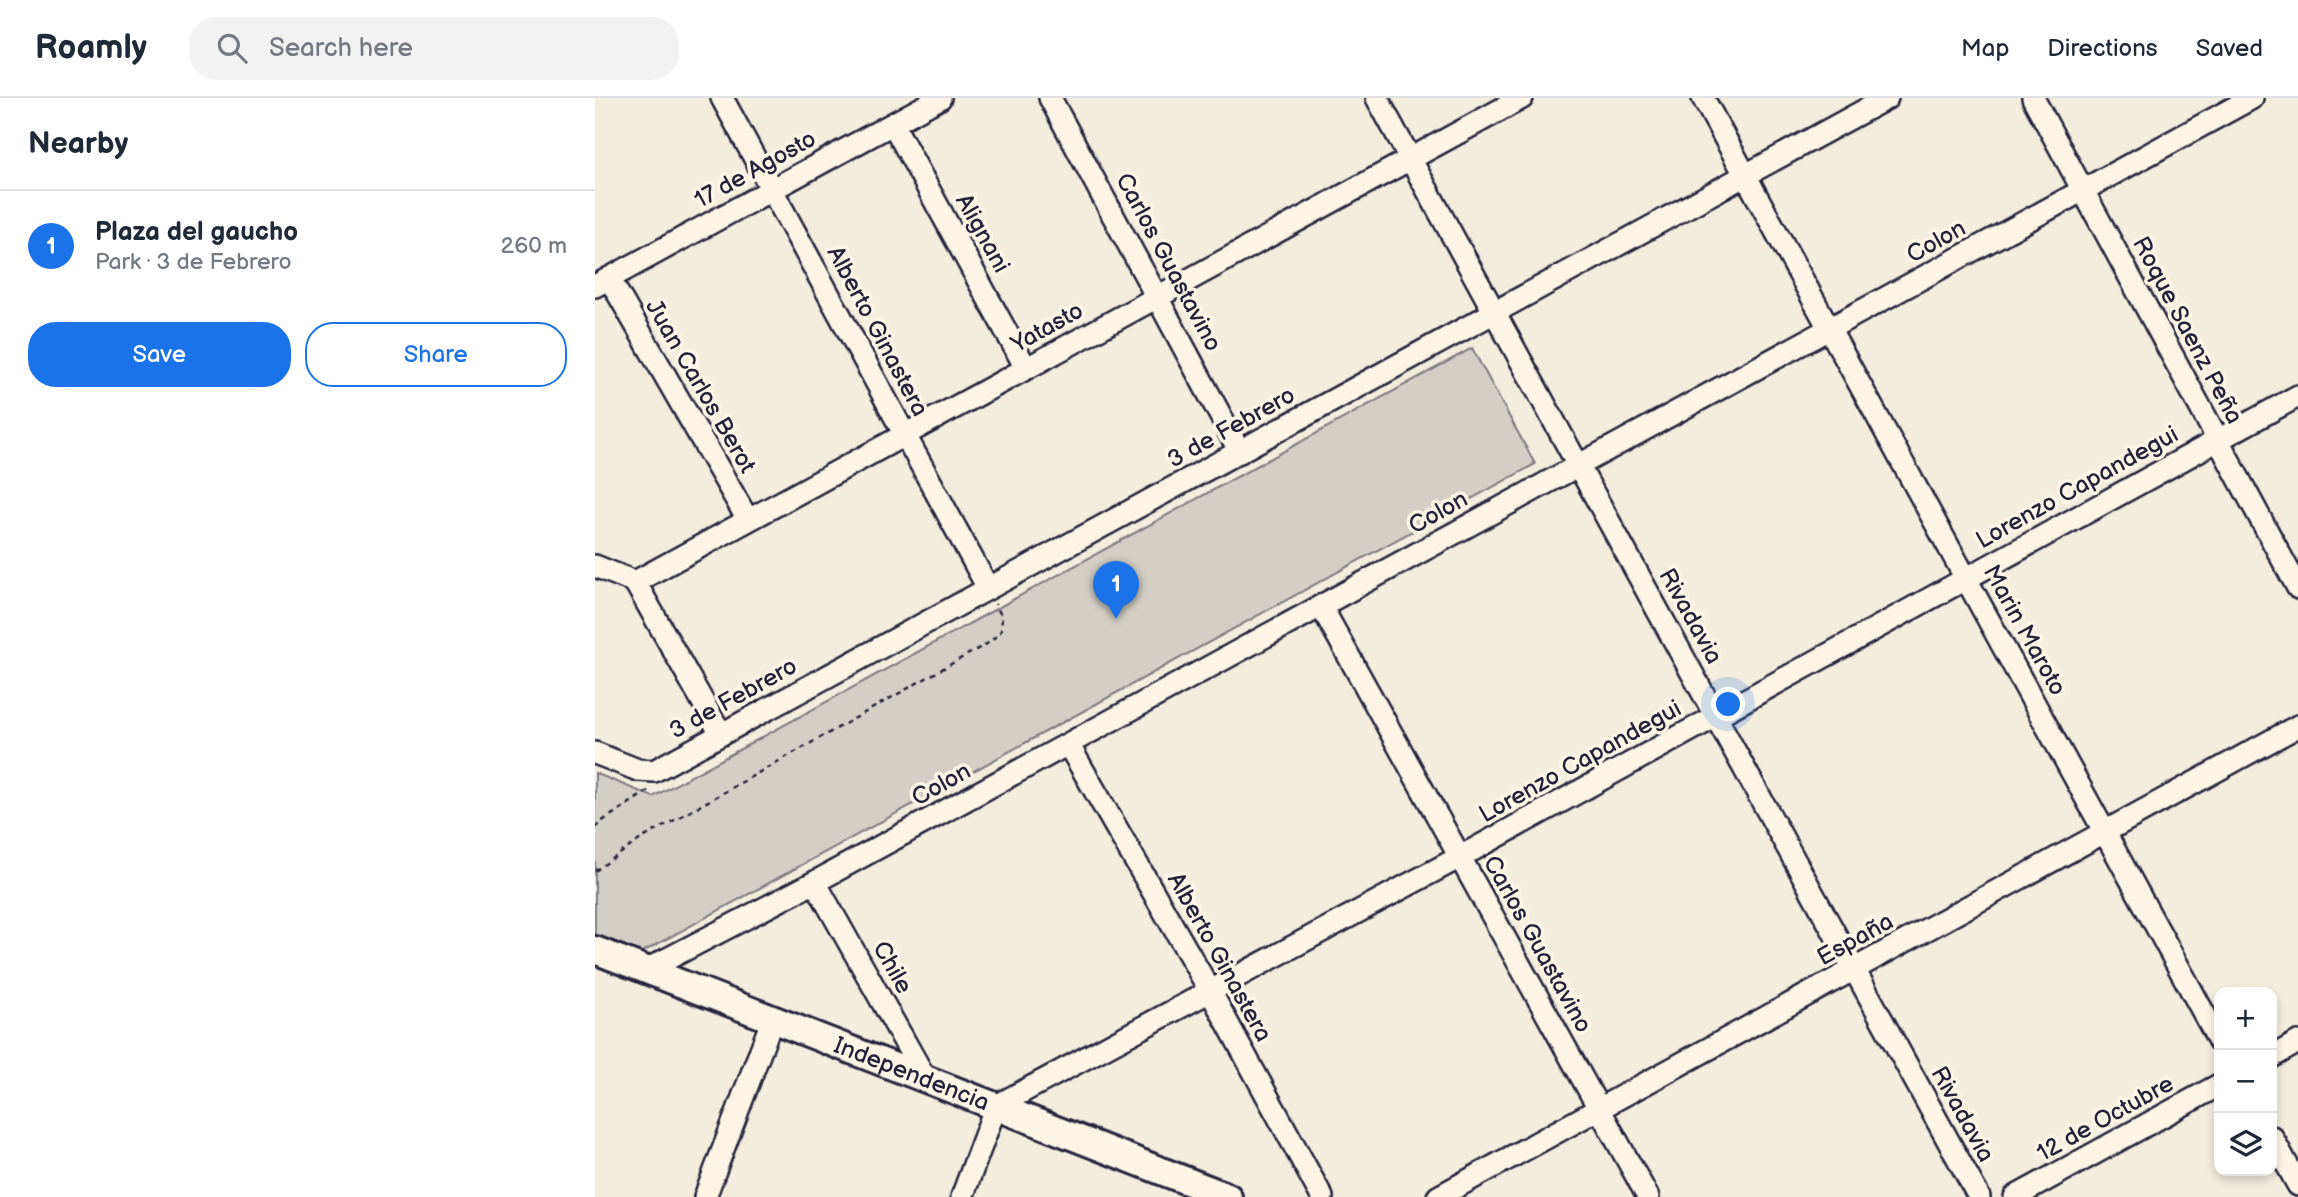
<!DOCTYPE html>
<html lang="en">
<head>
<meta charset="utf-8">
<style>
  :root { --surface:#fff; --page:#f2f2f3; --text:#1f2937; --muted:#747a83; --line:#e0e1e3; --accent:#1a73e8 }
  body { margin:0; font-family:"Balsamiq Sans",sans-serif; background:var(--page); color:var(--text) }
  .controls { position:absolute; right:21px; bottom:21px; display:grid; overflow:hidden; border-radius:14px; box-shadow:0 4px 10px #0003 }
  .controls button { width:63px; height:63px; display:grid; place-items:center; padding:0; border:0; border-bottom:2px solid var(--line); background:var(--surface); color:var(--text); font:35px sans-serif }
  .you { position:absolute; left:1134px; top:607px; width:24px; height:24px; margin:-18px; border:5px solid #fff; border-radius:50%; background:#1a73e8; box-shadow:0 0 0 10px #1a73e833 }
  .badge { display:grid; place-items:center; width:46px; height:46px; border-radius:50%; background:var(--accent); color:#fff; font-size:23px; font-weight:700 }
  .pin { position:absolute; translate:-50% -58px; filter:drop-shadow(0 2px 4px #0008) }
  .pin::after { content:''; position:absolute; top:37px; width:24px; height:21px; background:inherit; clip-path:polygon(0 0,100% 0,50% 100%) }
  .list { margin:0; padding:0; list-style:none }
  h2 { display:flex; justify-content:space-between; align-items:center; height:91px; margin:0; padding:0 28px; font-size:30px }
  h2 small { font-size:23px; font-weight:400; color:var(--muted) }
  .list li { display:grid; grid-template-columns:46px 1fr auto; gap:21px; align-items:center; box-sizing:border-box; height:112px; padding:0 28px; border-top:2px solid var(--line) }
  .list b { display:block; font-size:26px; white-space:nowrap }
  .list p { margin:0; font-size:23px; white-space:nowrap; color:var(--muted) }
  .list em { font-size:23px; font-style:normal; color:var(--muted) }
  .actions { display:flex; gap:14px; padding:21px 28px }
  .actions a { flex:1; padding:16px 0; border:2px solid var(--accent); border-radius:28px; text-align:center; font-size:24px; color:var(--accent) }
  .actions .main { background:var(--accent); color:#fff }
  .icon { flex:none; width:38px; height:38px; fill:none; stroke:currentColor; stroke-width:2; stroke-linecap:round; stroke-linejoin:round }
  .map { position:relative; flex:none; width:1703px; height:1099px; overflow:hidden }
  header { display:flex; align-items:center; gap:42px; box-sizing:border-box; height:98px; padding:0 35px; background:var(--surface); border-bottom:2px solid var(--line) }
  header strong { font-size:33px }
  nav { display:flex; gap:38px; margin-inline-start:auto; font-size:24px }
  .search { width:490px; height:63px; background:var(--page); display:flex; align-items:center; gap:18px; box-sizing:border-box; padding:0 24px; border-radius:28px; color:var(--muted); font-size:26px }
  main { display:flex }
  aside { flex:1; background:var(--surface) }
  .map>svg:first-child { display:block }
  .green { fill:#d4cfc6; stroke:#7b7880; stroke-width:2 }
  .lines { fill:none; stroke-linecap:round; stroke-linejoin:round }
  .minor-casing { stroke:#22223b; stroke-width:26 }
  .major-casing { stroke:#22223b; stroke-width:32 }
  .path { stroke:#22223b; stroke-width:2.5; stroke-dasharray:5 5; stroke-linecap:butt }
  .minor { stroke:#fcf5e5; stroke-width:21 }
  .major { stroke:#fcf5e5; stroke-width:26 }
  .labels { text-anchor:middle; stroke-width:7; stroke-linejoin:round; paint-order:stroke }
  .street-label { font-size:24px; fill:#22223b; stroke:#fcf5e5 }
</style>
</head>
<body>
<header>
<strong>Roamly</strong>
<div class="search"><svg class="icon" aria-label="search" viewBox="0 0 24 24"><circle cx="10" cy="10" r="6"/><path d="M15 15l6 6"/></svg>Search here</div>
<nav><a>Map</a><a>Directions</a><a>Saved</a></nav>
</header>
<main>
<aside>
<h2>Nearby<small></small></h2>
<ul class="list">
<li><span class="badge">1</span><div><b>Plaza del gaucho</b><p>Park · 3 de Febrero</p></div><em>260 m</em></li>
</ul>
<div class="actions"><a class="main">Save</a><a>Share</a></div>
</aside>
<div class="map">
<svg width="1703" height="1099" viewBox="0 0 1703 1099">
  <rect width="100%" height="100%" fill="#f3edde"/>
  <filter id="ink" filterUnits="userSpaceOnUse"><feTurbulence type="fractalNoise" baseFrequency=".0143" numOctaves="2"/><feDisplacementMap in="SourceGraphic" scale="14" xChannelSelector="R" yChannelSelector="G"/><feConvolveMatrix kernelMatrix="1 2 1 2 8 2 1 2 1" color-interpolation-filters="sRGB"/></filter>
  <g filter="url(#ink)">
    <!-- green -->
    <path class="green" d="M 877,250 L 940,366 L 46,855 L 0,838 L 0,675 L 58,699 Z"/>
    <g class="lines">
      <defs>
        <path id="minor" d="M 127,0 L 393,490
          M 455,0 L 645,354
          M 782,0 L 1384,1099
          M 1108,0 L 1624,943
          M 1438,0 L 1703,490
          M 298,26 L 431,270
          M 14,180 L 153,422
          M 0,188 L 345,0
          M 0,468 L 40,484 L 927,0
          M 40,484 L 126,636
          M 726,508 L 1053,1099
          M 473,646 L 614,891 L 727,1099
          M 0,655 L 43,672 L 59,673 L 1292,0
          M 220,784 L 330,980
          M 53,871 L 220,784 L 1657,0
          M 1677,959 L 1703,944
          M 1677,1039 L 1703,1087
          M 110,1099 L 178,920
          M 367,1099 L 401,1008 L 865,759 L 1703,298
          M 843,1099 L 1703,628
          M 1420,1099 L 1624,987"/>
        <g id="major">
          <path id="s1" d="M 0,852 L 633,1099"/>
        </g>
      </defs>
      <!-- minor casing -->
      <use href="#minor" class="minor-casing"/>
      <!-- major casing -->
      <use href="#major" class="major-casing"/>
      <!-- path -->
      <path class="path" d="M 0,730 L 6,724 L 56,691
        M 0,773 L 46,741 L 395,544 L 406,533 L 407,519 L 400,506"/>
      <!-- minor -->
      <use href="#minor" class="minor"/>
      <!-- major -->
      <use href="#major" class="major"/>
    </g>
  </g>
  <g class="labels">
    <!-- street labels -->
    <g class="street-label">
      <text transform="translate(160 71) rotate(-29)" y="8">17 de Agosto</text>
      <text transform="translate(388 135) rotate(61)" y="8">Alignani</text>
      <text transform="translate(1341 143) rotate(-29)" y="8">Colon</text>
      <text transform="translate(574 164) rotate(62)" y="8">Carlos Guastavino</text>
      <text transform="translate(452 229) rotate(-29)" y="8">Yatasto</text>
      <text transform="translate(1593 232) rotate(62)" y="8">Roque Saenz Peña</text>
      <text transform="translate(283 233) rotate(62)" y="8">Alberto Ginastera</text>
      <text transform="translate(106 288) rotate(60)" y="8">Juan Carlos Berot</text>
      <text transform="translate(636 329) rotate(-29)" y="8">3 de Febrero</text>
      <text transform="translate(1482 389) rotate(-29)" y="8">Lorenzo Capandegui</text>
      <text transform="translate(843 414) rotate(-29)" y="8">Colon</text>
      <text transform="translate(1096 518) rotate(61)" y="8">Rivadavia</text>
      <text transform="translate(1430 532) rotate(61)" y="8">Marin Maroto</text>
      <text transform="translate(138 600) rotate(-29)" y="8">3 de Febrero</text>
      <text transform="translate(985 663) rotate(-29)" y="8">Lorenzo Capandegui</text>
      <text transform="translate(346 686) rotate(-29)" y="8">Colon</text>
      <text transform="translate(1260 841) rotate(-29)" y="8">España</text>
      <text transform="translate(943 846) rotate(61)" y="8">Carlos Guastavino</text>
      <text transform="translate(625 859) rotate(61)" y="8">Alberto Ginastera</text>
      <text transform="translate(298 869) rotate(61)" y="8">Chile</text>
      <text dy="8" stroke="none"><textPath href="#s1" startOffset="340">Independencia</textPath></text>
      <text transform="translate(1368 1016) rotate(61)" y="8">Rivadavia</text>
      <text transform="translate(1510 1020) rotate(-29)" y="8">12 de Octubre</text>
    </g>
  </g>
</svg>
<div class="controls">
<button>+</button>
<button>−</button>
<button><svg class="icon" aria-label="layers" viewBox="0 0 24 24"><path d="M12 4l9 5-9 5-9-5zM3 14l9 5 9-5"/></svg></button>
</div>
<div class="you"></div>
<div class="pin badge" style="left:521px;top:521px">1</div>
</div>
</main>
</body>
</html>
